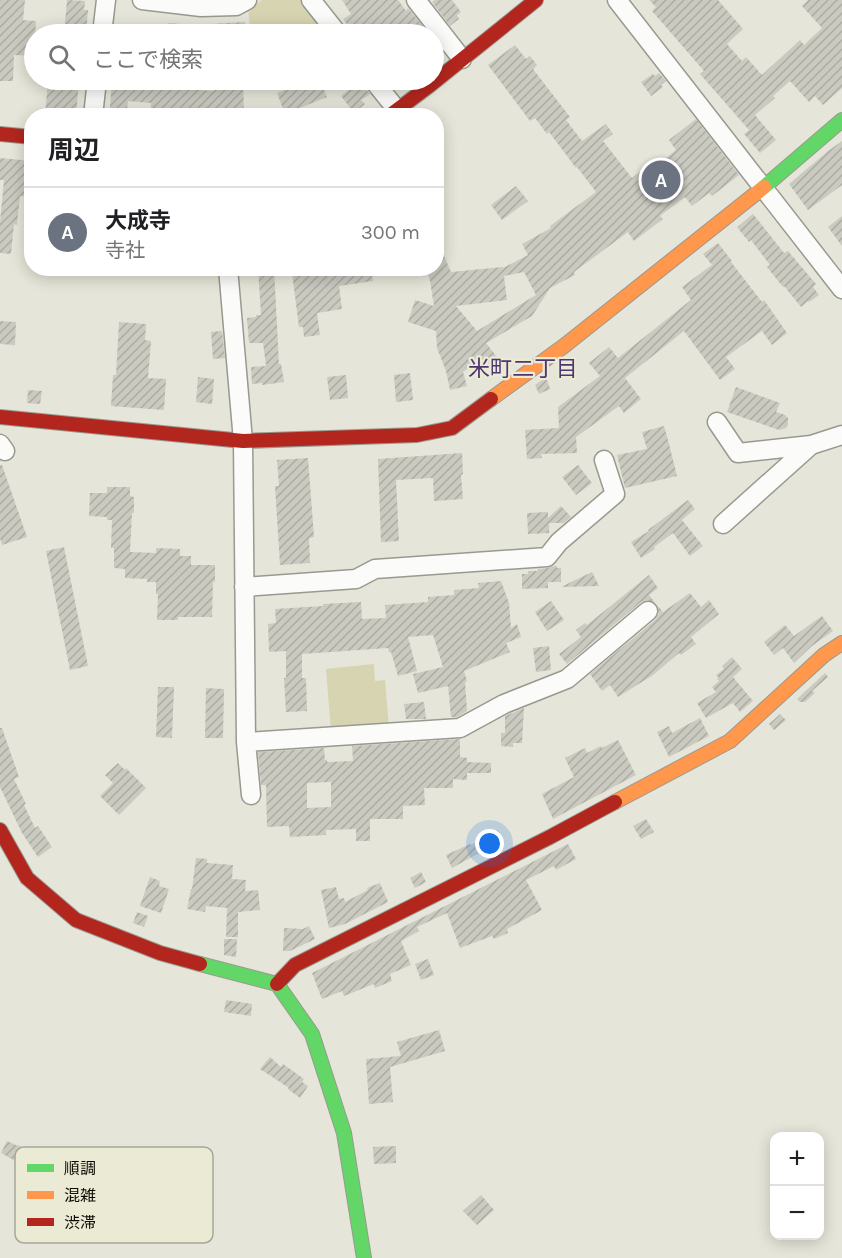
<!DOCTYPE html>
<html lang="ja">
<head>
<meta charset="utf-8">
<style>
  :root { --surface:#fff; --page:#f6f6f6; --text:#202124; --muted:#757577; --line:#e0e0e0; --accent:#111827 }
  body { margin:0; font-family:Karla,"Noto Sans JP",sans-serif; background:var(--page); color:var(--text) }
  .controls { position:absolute; right:18px; bottom:18px; display:grid; overflow:hidden; border-radius:12px; box-shadow:0 3px 15px #0003 }
  .controls button { width:54px; height:54px; display:grid; place-items:center; padding:0; border:0; border-bottom:2px solid var(--line); background:var(--surface); color:var(--text); font:30px sans-serif }
  .you { position:absolute; left:490px; top:844px; width:21px; height:21px; margin:-15px; border:4px solid #fff; border-radius:50%; background:#1a73e8; box-shadow:0 0 0 9px #1a73e833 }
  .badge { display:grid; place-items:center; width:39px; height:39px; border-radius:50%; background:var(--accent); color:#fff; font-size:20px; font-weight:700 }
  .pin { position:absolute; translate:-50% -50%; border:3px solid #fff; box-shadow:0 2px 6px #0006 }
  .list { margin:0; padding:0; list-style:none }
  h2 { display:flex; justify-content:space-between; align-items:center; height:78px; margin:0; padding:0 24px; font-size:26px }
  h2 small { font-size:20px; font-weight:400; color:var(--muted) }
  .list li { display:grid; grid-template-columns:39px 1fr auto; gap:18px; align-items:center; box-sizing:border-box; height:90px; padding:0 24px; border-top:2px solid var(--line) }
  .list b { display:block; font-size:22px; white-space:nowrap }
  .list p { margin:0; font-size:20px; white-space:nowrap; color:var(--muted) }
  .list em { font-size:20px; font-style:normal; color:var(--muted) }
  .icon { flex:none; width:33px; height:33px; fill:none; stroke:currentColor; stroke-width:2; stroke-linecap:round; stroke-linejoin:round }
  .map { position:relative; flex:none; width:842px; height:1258px; overflow:hidden }
  .search { position:absolute; background:var(--surface); box-shadow:0 3px 15px #0003; left:24px; top:24px; width:420px; height:66px; display:flex; align-items:center; gap:15px; box-sizing:border-box; padding:0 21px; border-radius:33px; color:var(--muted); font-size:22px }
  .panel { position:absolute; background:var(--surface); box-shadow:0 3px 15px #0003; left:24px; top:108px; width:420px; height:168px; border-radius:24px }
  .map>svg:first-child { display:block }
  .green { fill:#d7d4b1 }
  .building { fill:url(#building-hatch); fill-rule:evenodd }
  .lines { fill:none; stroke-linecap:round; stroke-linejoin:round }
  .street-casing { stroke:#999990; stroke-width:21 }
  .fast-casing { stroke:#999990; stroke-width:16 }
  .slow-casing { stroke:#999990; stroke-width:16 }
  .jam-casing { stroke:#999990; stroke-width:16 }
  .street { stroke:#fbfbf9; stroke-width:18 }
  .fast { stroke:#63d668; stroke-width:14 }
  .slow { stroke:#ff974d; stroke-width:14 }
  .jam { stroke:#b3261e; stroke-width:14 }
  .labels { text-anchor:middle; stroke-width:4.5; stroke-linejoin:round; paint-order:stroke }
  .neighbourhood-label { font-size:22px; fill:#4d3671; stroke:#ebead4 }
  .key { fill:#ebead4; stroke:#a8a796; stroke-width:1.5 }
  .key-label { font-size:16px; fill:#0c0c05 }
</style>
</head>
<body>
<div class="map">
<svg width="842" height="1258" viewBox="0 0 842 1258">
  <defs>
    <pattern id="building-hatch" width="6" height="6" patternUnits="userSpaceOnUse" patternTransform="scale(1.5)"><rect width="6" height="6" fill="#cbcac1"/><path d="M-1 1l2-2M0 6l6-6M5 7l2-2" fill="none" stroke="#adaca4"/></pattern>
  </defs>
  <rect width="100%" height="100%" fill="#e6e5d9"/>
  <!-- green -->
  <path class="green" d="M 262,0 L 301,0 L 317,23 L 303,34 L 291,34 L 288,30 L 251,34 L 248,9 Z
    M 374,664 L 375,681 L 385,680 L 389,727 L 331,731 L 326,669 Z"/>
  <!-- building -->
  <path class="building" d="M 0,0 L 25,0 L 23,20 L 36,21 L 34,56 L 14,55 L 13,81 L 0,81 Z
    M 67,0 L 85,1 L 84,10 L 88,10 L 86,34 L 64,34 Z
    M 342,0 L 398,0 L 406,11 L 408,8 L 429,34 L 354,34 L 343,19 L 351,14 Z
    M 435,0 L 452,0 L 461,12 L 457,15 L 459,19 L 450,26 L 432,2 Z
    M 649,0 L 718,0 L 743,29 L 727,44 L 742,61 L 746,57 L 762,75 L 800,40 L 804,45 L 822,28 L 802,6 L 808,0 L 842,0 L 842,88 L 823,105 L 815,96 L 809,102 L 790,81 L 773,96 L 775,98 L 755,115 L 776,140 L 760,153 L 744,134 L 749,130 L 700,74 L 704,71 L 652,11 L 656,7 Z
    M 245,22 L 246,34 L 167,34 L 168,23 L 194,25 Z
    M 515,45 L 526,59 L 530,56 L 537,65 L 533,69 L 570,117 L 566,120 L 582,141 L 606,124 L 613,134 L 603,141 L 632,178 L 654,161 L 657,165 L 676,150 L 669,140 L 696,119 L 739,175 L 712,196 L 709,193 L 692,206 L 685,197 L 660,216 L 663,219 L 634,241 L 628,232 L 574,272 L 575,275 L 550,288 L 532,316 L 486,343 L 497,357 L 484,367 L 479,360 L 463,372 L 467,386 L 450,390 L 446,371 L 437,348 L 436,331 L 408,322 L 415,300 L 434,306 L 430,281 L 426,268 L 436,268 L 436,237 L 451,272 L 503,267 L 503,268 L 528,255 L 522,244 L 551,228 L 550,226 L 596,192 L 577,167 L 576,168 L 549,132 L 547,134 L 535,118 L 530,121 L 488,65 ZM 524,272 L 536,295 L 477,331 L 456,306 L 507,300 L 504,276 Z
    M 659,73 L 666,81 L 661,85 L 663,87 L 651,96 L 641,82 L 653,74 L 655,76 Z
    M 48,80 L 79,80 L 76,116 L 45,116 Z
    M 112,80 L 186,80 L 185,89 L 214,91 L 214,81 L 243,81 L 244,116 L 150,116 L 151,103 L 128,101 L 127,109 L 110,108 Z
    M 310,80 L 320,80 L 327,97 L 285,114 L 277,93 Z
    M 362,80 L 364,87 L 370,94 L 361,100 L 365,104 L 354,113 L 341,96 Z
    M 842,141 L 842,185 L 808,210 L 789,184 L 828,151 Z
    M 0,158 L 32,161 L 32,197 L 20,196 L 17,225 L 14,224 L 11,254 L 0,253 L 0,222 L 4,180 L 0,180 Z
    M 516,186 L 528,201 L 502,220 L 491,205 Z
    M 753,214 L 784,253 L 788,251 L 816,284 L 813,287 L 819,295 L 809,302 L 808,301 L 801,307 L 784,286 L 783,287 L 767,267 L 770,265 L 751,240 L 749,242 L 737,227 Z
    M 842,216 L 842,246 L 828,227 Z
    M 718,243 L 732,261 L 731,262 L 762,302 L 764,300 L 787,333 L 772,345 L 762,331 L 726,357 L 735,369 L 720,380 L 684,331 L 625,378 L 641,399 L 624,413 L 619,406 L 576,437 L 577,453 L 541,454 L 542,458 L 527,459 L 525,430 L 559,428 L 558,407 L 600,376 L 589,363 L 609,347 L 618,358 L 691,300 L 682,287 L 712,265 L 703,254 Z
    M 258,268 L 274,268 L 279,364 L 281,364 L 284,382 L 262,385 L 262,383 L 252,384 L 251,367 L 266,366 L 263,343 L 249,343 L 247,318 L 256,317 L 256,315 L 261,315 Z
    M 315,268 L 371,268 L 373,281 L 339,286 L 342,309 L 317,313 L 320,335 L 304,337 L 303,327 L 299,327 L 292,273 L 316,270 Z
    M 0,321 L 16,322 L 15,345 L 0,344 Z
    M 119,322 L 146,324 L 145,340 L 151,341 L 148,378 L 166,379 L 164,410 L 111,406 L 113,375 L 116,375 Z
    M 222,331 L 225,358 L 213,359 L 211,332 Z
    M 410,373 L 413,400 L 396,402 L 394,375 Z
    M 346,375 L 348,398 L 330,400 L 327,377 Z
    M 198,377 L 214,379 L 212,404 L 196,402 Z
    M 546,377 L 550,389 L 539,394 L 535,385 Z
    M 736,387 L 780,403 L 776,412 L 785,415 L 788,418 L 788,425 L 786,428 L 779,430 L 727,412 Z
    M 28,390 L 42,391 L 40,404 L 27,403 Z
    M 664,426 L 669,444 L 677,476 L 625,488 L 617,455 L 647,449 L 642,432 Z
    M 462,453 L 463,474 L 461,475 L 463,499 L 434,501 L 433,478 L 396,480 L 399,541 L 381,542 L 378,459 Z
    M 308,458 L 314,537 L 309,538 L 310,563 L 280,565 L 275,486 L 279,486 L 277,460 Z
    M 0,465 L 2,465 L 27,537 L 2,545 L 0,538 Z
    M 578,465 L 592,483 L 576,495 L 562,477 Z
    M 107,487 L 130,487 L 130,496 L 134,497 L 134,513 L 132,513 L 130,552 L 156,553 L 156,548 L 180,549 L 180,556 L 191,556 L 191,565 L 215,565 L 215,582 L 213,581 L 212,617 L 178,617 L 178,620 L 157,620 L 158,594 L 156,594 L 156,582 L 147,582 L 147,579 L 125,578 L 125,569 L 114,568 L 114,548 L 111,548 L 112,520 L 107,520 L 107,517 L 89,516 L 90,493 L 107,493 Z
    M 688,500 L 695,509 L 682,520 L 703,546 L 690,556 L 673,533 L 654,547 L 655,549 L 641,558 L 631,542 L 649,531 L 648,530 Z
    M 561,506 L 571,517 L 564,523 L 549,523 L 549,533 L 528,534 L 527,513 L 548,512 L 548,518 Z
    M 64,547 L 88,666 L 70,670 L 46,551 Z
    M 554,566 L 557,566 L 557,568 L 561,568 L 561,582 L 548,582 L 548,588 L 522,589 L 522,574 L 528,574 L 528,571 L 538,571 L 538,569 L 548,568 Z
    M 592,572 L 599,586 L 561,587 Z
    M 649,575 L 658,588 L 649,595 L 655,603 L 647,600 L 641,602 L 567,664 L 559,654 L 581,637 L 576,630 L 585,623 L 587,625 Z
    M 501,581 L 509,603 L 511,628 L 517,624 L 521,637 L 506,643 L 510,652 L 464,671 L 467,681 L 465,682 L 467,711 L 457,717 L 451,717 L 448,686 L 418,693 L 413,674 L 443,667 L 433,635 L 408,637 L 417,671 L 398,676 L 391,652 L 389,652 L 388,648 L 302,654 L 302,678 L 306,678 L 307,711 L 286,712 L 284,678 L 286,678 L 286,651 L 269,652 L 268,624 L 276,623 L 275,609 L 323,606 L 323,604 L 361,602 L 362,619 L 386,618 L 385,605 L 428,602 L 428,597 L 454,595 L 454,590 L 479,588 L 478,583 Z
    M 690,593 L 701,607 L 709,600 L 719,614 L 691,637 L 696,644 L 681,655 L 679,653 L 653,675 L 618,697 L 610,685 L 602,691 L 590,674 L 655,620 L 659,614 L 657,605 L 663,612 Z
    M 551,601 L 564,620 L 547,631 L 535,612 Z
    M 822,616 L 833,631 L 812,646 L 794,663 L 783,648 L 774,655 L 764,642 L 785,625 L 794,636 Z
    M 549,646 L 551,670 L 536,672 L 533,648 Z
    M 732,657 L 742,669 L 733,677 L 753,701 L 740,712 L 733,703 L 706,718 L 697,703 L 716,692 L 712,687 L 719,681 L 717,679 L 719,678 L 716,675 L 724,669 L 722,666 Z
    M 825,673 L 828,677 L 812,691 L 815,693 L 805,702 L 800,702 L 797,699 Z
    M 158,687 L 174,687 L 172,738 L 156,737 Z
    M 206,688 L 224,689 L 223,738 L 205,738 Z
    M 424,702 L 426,719 L 406,719 L 404,704 Z
    M 524,708 L 522,743 L 513,743 L 513,747 L 501,746 L 501,733 L 505,733 L 505,716 Z
    M 780,714 L 786,720 L 774,730 L 769,724 Z
    M 700,718 L 709,736 L 669,757 L 657,732 L 669,726 L 672,733 Z
    M 0,728 L 2,728 L 19,777 L 14,779 L 26,804 L 24,805 L 35,828 L 38,826 L 52,847 L 38,857 L 22,833 L 0,787 Z
    M 460,739 L 460,757 L 467,758 L 467,762 L 491,763 L 491,773 L 467,773 L 467,780 L 453,779 L 453,788 L 424,788 L 425,805 L 403,806 L 403,819 L 370,819 L 370,841 L 356,841 L 356,829 L 326,830 L 326,835 L 290,837 L 289,826 L 267,827 L 266,785 L 261,785 L 258,752 L 324,748 L 325,760 L 327,760 L 327,762 L 353,761 L 352,746 ZM 331,782 L 331,807 L 307,808 L 307,783 Z
    M 618,740 L 636,775 L 553,819 L 542,794 L 574,777 L 565,758 L 585,748 L 587,753 L 601,746 L 602,748 Z
    M 118,763 L 125,770 L 126,768 L 146,788 L 119,815 L 100,796 L 113,783 L 105,775 Z
    M 646,819 L 654,832 L 641,839 L 633,826 Z
    M 498,830 L 503,840 L 452,868 L 446,855 L 470,844 L 471,845 Z
    M 568,844 L 576,859 L 556,870 L 554,866 L 526,880 L 542,910 L 507,929 L 508,933 L 494,939 L 492,936 L 460,948 L 447,913 L 417,927 L 419,931 L 401,941 L 411,965 L 390,974 L 392,981 L 375,988 L 374,984 L 344,996 L 342,991 L 322,999 L 312,973 Z
    M 196,858 L 207,859 L 207,863 L 233,865 L 232,879 L 246,880 L 245,891 L 258,890 L 260,910 L 238,912 L 238,937 L 226,937 L 227,908 L 206,906 L 205,912 L 187,909 L 191,889 L 192,889 Z
    M 421,872 L 426,882 L 415,888 L 410,878 Z
    M 150,877 L 160,881 L 159,886 L 169,889 L 161,913 L 140,906 Z
    M 380,883 L 388,902 L 345,924 L 329,928 L 321,890 L 336,887 L 339,899 L 344,898 L 345,902 L 368,890 L 367,888 Z
    M 137,912 L 148,916 L 144,927 L 133,923 Z
    M 309,926 L 315,939 L 290,951 L 283,951 L 284,928 L 303,929 Z
    M 224,939 L 237,939 L 236,957 L 224,955 Z
    M 428,959 L 434,975 L 421,980 L 415,964 Z
    M 226,1000 L 252,1004 L 251,1016 L 224,1012 Z
    M 439,1030 L 445,1051 L 390,1067 L 393,1102 L 369,1104 L 366,1059 L 401,1056 L 397,1042 Z
    M 270,1057 L 281,1067 L 283,1064 L 304,1079 L 302,1082 L 308,1086 L 300,1098 L 288,1089 L 289,1088 L 260,1069 Z
    M 7,1141 L 18,1146 L 18,1145 L 43,1157 L 35,1172 L 1,1153 Z
    M 396,1146 L 396,1163 L 374,1164 L 373,1147 Z
    M 481,1195 L 494,1210 L 477,1225 L 463,1211 Z"/>
  <g class="lines">
    <defs>
      <path id="street" d="M 142,0 L 201,7 L 236,6 L 247,0
        M 311,0 L 338,34
        M 416,0 L 462,59
        M 617,0 L 842,289
        M 102,34 L 106,0
        M 373,80 L 397,110
        M 93,116 L 97,80
        M 228,268 L 243,441 L 246,742 L 251,795
        M 717,422 L 738,453 L 811,445 L 842,435
        M 0,444 L 5,451
        M 723,524 L 811,445
        M 244,587 L 356,579 L 375,569 L 547,557 L 559,542 L 615,494 L 604,460
        M 246,742 L 460,728 L 504,704 L 567,679 L 648,611"/>
      <path id="fast" d="M 764,187 L 842,120
        M 200,964 L 277,984 L 312,1034 L 344,1133 L 364,1258"/>
      <path id="slow" d="M 491,399 L 564,346 L 764,187
        M 615,802 L 730,741 L 824,655 L 842,643"/>
      <path id="jam" d="M 389,116 L 429,86 L 536,0
        M 0,134 L 32,137
        M 0,417 L 243,441 L 417,435 L 452,428 L 491,399
        M 0,830 L 27,878 L 76,920 L 160,953 L 200,964
        M 277,984 L 295,965 L 550,837 L 615,802"/>
    </defs>
    <!-- street casing -->
    <use href="#street" class="street-casing"/>
    <!-- fast casing -->
    <use href="#fast" class="fast-casing"/>
    <!-- slow casing -->
    <use href="#slow" class="slow-casing"/>
    <!-- jam casing -->
    <use href="#jam" class="jam-casing"/>
    <!-- street -->
    <use href="#street" class="street"/>
    <!-- fast -->
    <use href="#fast" class="fast"/>
    <!-- slow -->
    <use href="#slow" class="slow"/>
    <!-- jam -->
    <use href="#jam" class="jam"/>
  </g>
  <g class="labels">
    <!-- neighbourhood labels -->
    <g class="neighbourhood-label">
      <text x="523" y="376">米町二丁目</text>
    </g>
  </g>
  <!-- legend -->
  <rect x="15" y="1147" width="198" height="96" rx="9" class="key"/>
  <rect x="27" y="1164" width="27" height="8" fill="#63d668"/>
  <rect x="27" y="1191" width="27" height="8" fill="#ff974d"/>
  <rect x="27" y="1218" width="27" height="8" fill="#b3261e"/>
  <g class="key-label">
    <text x="64" y="1174">順調</text>
    <text x="64" y="1201">混雑</text>
    <text x="64" y="1228">渋滞</text>
  </g>
</svg>
<div class="controls">
<button>+</button>
<button>−</button>
</div>
<div class="you"></div>
<div class="pin badge" style="left:661px;top:180px;background:#6b7280">A</div>
<div class="search"><svg class="icon" aria-label="search" viewBox="0 0 24 24"><circle cx="10" cy="10" r="6"/><path d="M15 15l6 6"/></svg>ここで検索</div>
<section class="panel">
<h2>周辺<small></small></h2>
<ul class="list">
<li><span class="badge" style="background:#6b7280">A</span><div><b>大成寺</b><p>寺社</p></div><em>300 m</em></li>
</ul>
</section>
</div>
</body>
</html>
